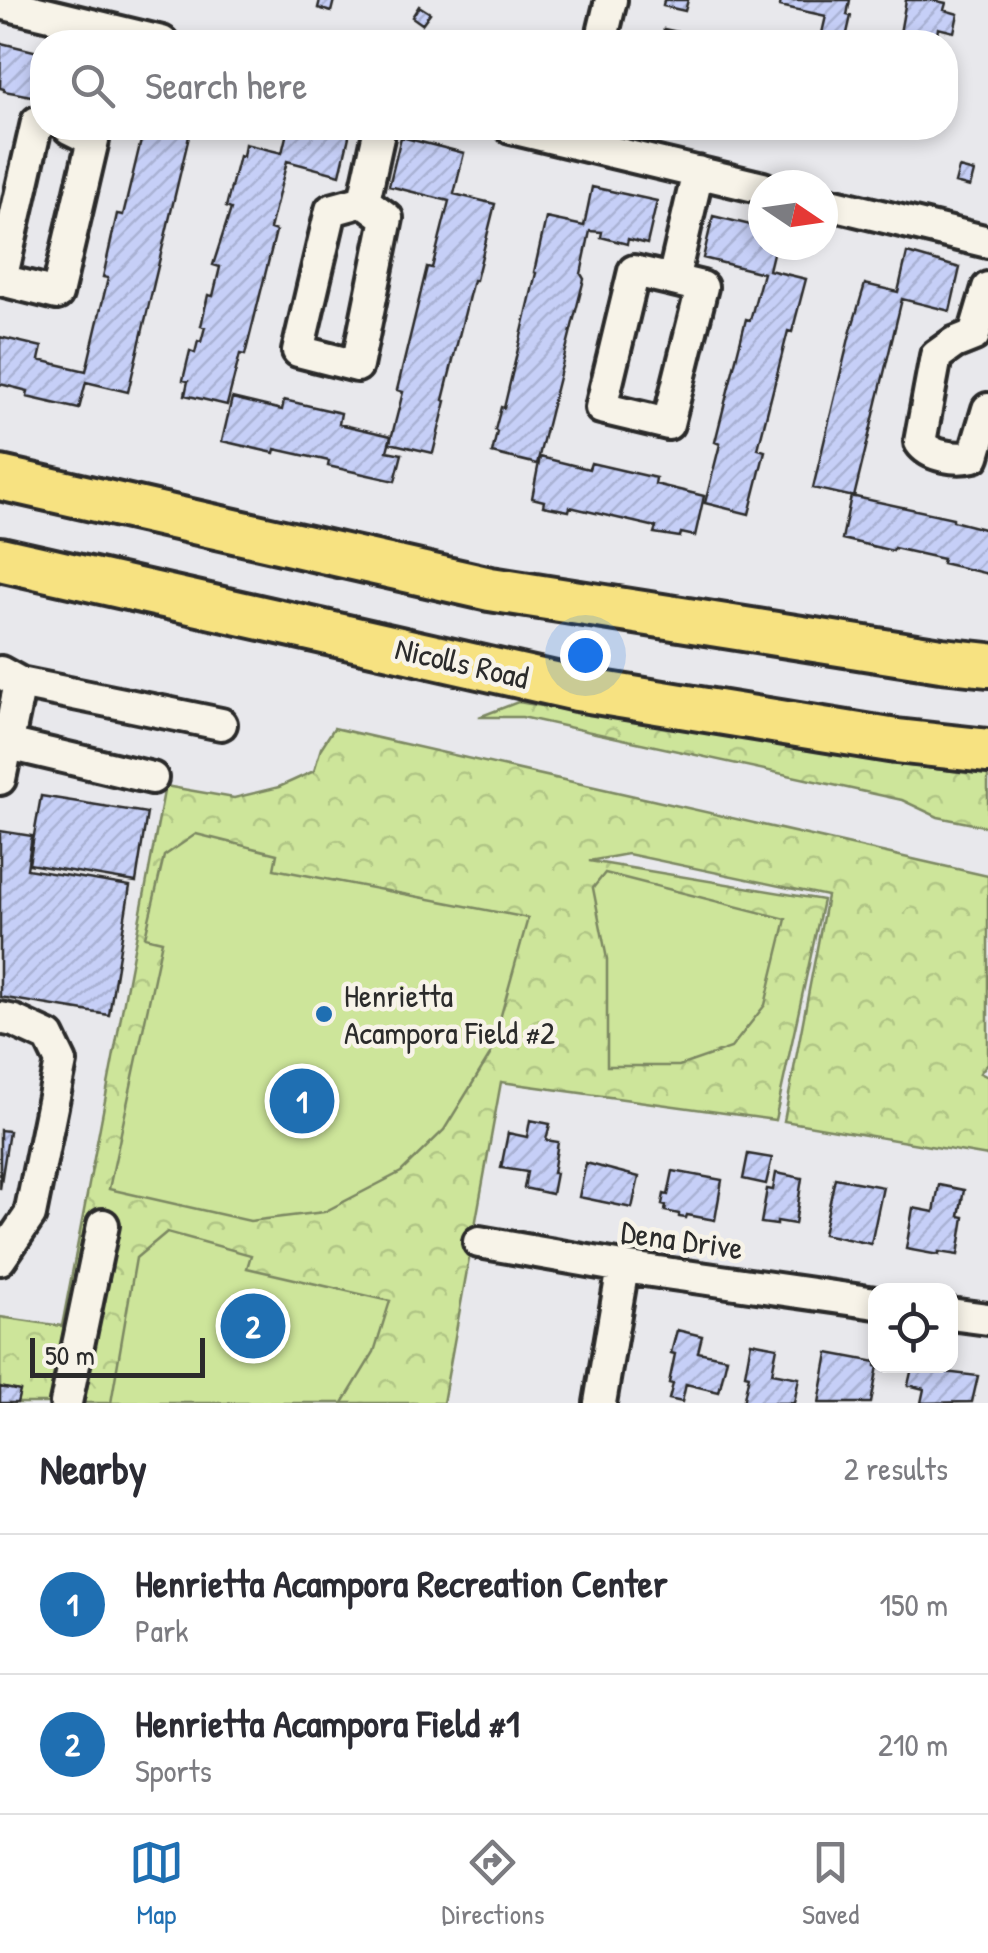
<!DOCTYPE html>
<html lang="en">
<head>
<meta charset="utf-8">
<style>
  :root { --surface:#fff; --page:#f7f7f7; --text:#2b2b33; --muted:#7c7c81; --line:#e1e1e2; --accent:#1f6fb2 }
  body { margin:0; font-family:"Patrick Hand",sans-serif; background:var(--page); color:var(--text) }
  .controls { position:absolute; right:30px; bottom:30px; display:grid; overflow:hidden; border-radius:20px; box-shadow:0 5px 15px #0003 }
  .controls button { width:90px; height:90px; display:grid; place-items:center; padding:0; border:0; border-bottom:2px solid var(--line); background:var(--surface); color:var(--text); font:50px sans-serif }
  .compass { position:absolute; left:748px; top:170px; width:90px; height:90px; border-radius:50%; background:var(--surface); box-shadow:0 5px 15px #0003; rotate:103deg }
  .scale { position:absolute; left:30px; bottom:25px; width:175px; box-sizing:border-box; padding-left:10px; border:5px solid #2b2b2b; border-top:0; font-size:28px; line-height:35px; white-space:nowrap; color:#2b2b2b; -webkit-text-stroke:8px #f7f3e8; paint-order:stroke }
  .you { position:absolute; left:585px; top:655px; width:35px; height:35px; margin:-25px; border:8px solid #fff; border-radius:50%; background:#1a73e8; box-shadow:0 0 0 15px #1a73e833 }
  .badge { display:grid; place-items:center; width:65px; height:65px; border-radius:50%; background:var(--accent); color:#fff; font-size:32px; font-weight:700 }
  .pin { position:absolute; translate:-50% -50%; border:5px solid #fff; box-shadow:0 2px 10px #0006 }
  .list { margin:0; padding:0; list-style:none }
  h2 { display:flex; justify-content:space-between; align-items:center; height:130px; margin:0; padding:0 40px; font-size:42px }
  h2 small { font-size:32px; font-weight:400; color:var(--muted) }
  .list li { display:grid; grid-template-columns:65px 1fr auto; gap:30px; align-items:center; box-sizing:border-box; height:140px; padding:0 40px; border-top:2px solid var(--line) }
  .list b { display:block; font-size:38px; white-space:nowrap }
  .list p { margin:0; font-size:32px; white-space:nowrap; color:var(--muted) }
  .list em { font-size:32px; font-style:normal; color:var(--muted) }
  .icon { flex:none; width:55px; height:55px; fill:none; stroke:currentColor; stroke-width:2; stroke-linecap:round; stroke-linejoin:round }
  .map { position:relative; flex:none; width:988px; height:1403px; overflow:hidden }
  .search { position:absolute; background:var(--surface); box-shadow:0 5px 15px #0003; left:30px; right:30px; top:30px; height:110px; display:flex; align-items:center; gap:25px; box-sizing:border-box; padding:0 35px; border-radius:40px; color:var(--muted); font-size:38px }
  .sheet { height:410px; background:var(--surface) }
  nav { display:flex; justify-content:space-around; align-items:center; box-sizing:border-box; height:140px; border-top:2px solid var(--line); background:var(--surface); font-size:28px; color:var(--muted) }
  nav a { display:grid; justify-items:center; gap:5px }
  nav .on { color:var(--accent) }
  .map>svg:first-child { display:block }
  .forest { fill:url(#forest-crowns); stroke:#7c8862; stroke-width:2.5 }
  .pitch { fill:#cde59a; stroke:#7c8862; stroke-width:2.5 }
  .building { fill:url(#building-hatch); stroke:#2b2b2b; stroke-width:2.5 }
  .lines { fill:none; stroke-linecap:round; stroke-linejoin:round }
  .minor-casing { stroke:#2b2b2b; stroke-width:38 }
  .highway-casing { stroke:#2b2b2b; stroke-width:50 }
  .minor { stroke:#f7f3e8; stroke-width:30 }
  .highway { stroke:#f7e281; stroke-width:42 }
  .poi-dot { fill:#1f6fb2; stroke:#f7f3e8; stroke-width:4 }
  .labels { text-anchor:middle; stroke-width:9; stroke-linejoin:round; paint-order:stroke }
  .street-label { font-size:32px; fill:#2b2b2b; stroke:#f7f3e8 }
  .poi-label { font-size:32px; fill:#2b2b2b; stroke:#f7f3e8; text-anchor:start }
</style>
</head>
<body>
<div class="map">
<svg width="988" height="1403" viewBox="0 0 988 1403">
  <defs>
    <pattern id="forest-crowns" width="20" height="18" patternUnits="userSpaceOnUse" patternTransform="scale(2.5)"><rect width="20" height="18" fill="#cde59a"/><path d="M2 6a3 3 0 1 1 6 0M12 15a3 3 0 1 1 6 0" fill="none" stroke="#b0c585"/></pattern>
    <pattern id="building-hatch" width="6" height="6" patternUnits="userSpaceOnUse" patternTransform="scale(2.5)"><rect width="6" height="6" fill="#c6cff7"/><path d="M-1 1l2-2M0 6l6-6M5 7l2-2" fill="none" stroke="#aab2d4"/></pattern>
  </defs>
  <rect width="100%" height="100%" fill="#e8e8ec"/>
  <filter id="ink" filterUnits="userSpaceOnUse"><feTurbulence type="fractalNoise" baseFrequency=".01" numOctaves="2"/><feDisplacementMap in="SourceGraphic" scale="20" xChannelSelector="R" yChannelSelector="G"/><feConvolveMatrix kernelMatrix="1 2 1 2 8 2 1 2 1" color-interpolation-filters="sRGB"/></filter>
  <g filter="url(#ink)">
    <!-- forest -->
    <path class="forest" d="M 518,702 L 901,765 L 988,775 L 988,827 L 938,817 L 902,800 L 522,717 L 479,717 Z
      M 334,728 L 988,876 L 988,1063 L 980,1073 L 988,1077 L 988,1156 L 784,1121 L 827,896 L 628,854 L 589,861 L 823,900 L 775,1120 L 501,1082 L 443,1403 L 0,1403 L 0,1317 L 62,1326 L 165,786 L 234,798 L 279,787 L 314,771 L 321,748 Z"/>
    <!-- pitch -->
    <path class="pitch" d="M 196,834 L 277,854 L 274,869 L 528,918 L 490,1055 L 444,1130 L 401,1172 L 324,1212 L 250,1221 L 109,1189 L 162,941 L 145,937 L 164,856 Z
      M 605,873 L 786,919 L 765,1005 L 731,1048 L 679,1066 L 607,1066 L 607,959 L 593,888 Z
      M 167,1232 L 251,1255 L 247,1268 L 390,1301 L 374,1352 L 343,1403 L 111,1403 L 136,1258 Z"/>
    <!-- building -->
    <path class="building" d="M 320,0 L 334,0 L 331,12 L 318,8 Z
      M 664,0 L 688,0 L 685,11 L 663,6 Z
      M 781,0 L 850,0 L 847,15 L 851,16 L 845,42 L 820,42 L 826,16 L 780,6 Z
      M 906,0 L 932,0 L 946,3 L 944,10 L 958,14 L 954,32 L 938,28 L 937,35 L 921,32 L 918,42 L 895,42 L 896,38 L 899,39 Z
      M 419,6 L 430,13 L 422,24 L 412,17 Z
      M 664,29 L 687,34 L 685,42 L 661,42 Z
      M 1,43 L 42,53 L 42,98 L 4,91 L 4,89 L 0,88 Z
      M 144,128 L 191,128 L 128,392 L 86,382 L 79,409 L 27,397 L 28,391 L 0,384 L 0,337 L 42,347 L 39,360 L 86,371 L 108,278 L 103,277 L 117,214 L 123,215 Z
      M 288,128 L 351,128 L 340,175 L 287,161 L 270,229 L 276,231 L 245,355 L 240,354 L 227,405 L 185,395 L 188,381 L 183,380 L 190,351 L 195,353 L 198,341 L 201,342 L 205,327 L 201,326 L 208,295 L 213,296 L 220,267 L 213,265 L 231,209 L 226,207 L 239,156 L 243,157 L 245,144 L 282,153 Z
      M 401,137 L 464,153 L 454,194 L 495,204 L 476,280 L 473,280 L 443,400 L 446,401 L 433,453 L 390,443 L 403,392 L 397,390 L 427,267 L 432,268 L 449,201 L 389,186 Z
      M 959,168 L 974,172 L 970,187 L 955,183 Z
      M 592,187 L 657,201 L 647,244 L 628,239 L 627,244 L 601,237 L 602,232 L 590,231 L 581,274 L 584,279 L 537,464 L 492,453 L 497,432 L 495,430 L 501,407 L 504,408 L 536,273 L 534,272 L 546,218 L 584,226 Z
      M 713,216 L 763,228 L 763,245 L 775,245 L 769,270 L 806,279 L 792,332 L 788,331 L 758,449 L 765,451 L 749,514 L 705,503 L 720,444 L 715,442 L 746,319 L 750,320 L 763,273 L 703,258 Z
      M 907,253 L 960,268 L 950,311 L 902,299 L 854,497 L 813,488 L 850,334 L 865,284 L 898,292 Z
      M 232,398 L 282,410 L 284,400 L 341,413 L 339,424 L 391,436 L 387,451 L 402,454 L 395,481 L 328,466 L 329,461 L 275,449 L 274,453 L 222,441 Z
      M 540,457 L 589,469 L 591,463 L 656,478 L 655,484 L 704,496 L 695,536 L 681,533 L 680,537 L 654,533 L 656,527 L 643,524 L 570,507 L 569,511 L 543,506 L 544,501 L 532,498 Z
      M 851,496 L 953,518 L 953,521 L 988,530 L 988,574 L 942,563 L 943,559 L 894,548 L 893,551 L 842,539 Z
      M 41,796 L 147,813 L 136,882 L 29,864 Z
      M 0,831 L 32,836 L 27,869 L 130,886 L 109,1015 L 0,997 Z
      M 530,1120 L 550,1124 L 546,1140 L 558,1142 L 553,1173 L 556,1173 L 552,1194 L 524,1188 L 527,1172 L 501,1168 L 508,1133 L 527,1137 Z
      M 0,1130 L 9,1131 L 0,1189 Z
      M 748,1154 L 772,1158 L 766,1184 L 743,1179 Z
      M 586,1163 L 639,1177 L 632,1208 L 579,1197 Z
      M 673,1171 L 722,1180 L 715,1220 L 687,1215 L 686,1218 L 679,1217 L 679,1214 L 665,1211 L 666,1205 L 662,1204 L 664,1194 L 668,1195 Z
      M 776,1173 L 802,1178 L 795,1224 L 777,1221 L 777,1225 L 761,1223 L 767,1189 L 773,1190 Z
      M 835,1178 L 883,1187 L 871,1244 L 823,1234 Z
      M 939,1185 L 964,1190 L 959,1216 L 964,1217 L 958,1255 L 939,1252 L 939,1255 L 906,1249 L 913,1208 L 934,1212 Z
      M 677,1330 L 702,1336 L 698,1352 L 727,1358 L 719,1392 L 686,1384 L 682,1402 L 669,1399 L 673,1384 L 669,1383 L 675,1354 L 671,1353 Z
      M 751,1342 L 777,1347 L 772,1373 L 799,1378 L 794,1403 L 743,1403 L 749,1375 L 745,1374 Z
      M 828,1353 L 876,1362 L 876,1366 L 878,1366 L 871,1403 L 819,1403 Z
      M 912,1368 L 978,1376 L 972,1402 L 921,1403 L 924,1389 L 908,1385 Z
      M 0,1387 L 20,1391 L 17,1403 L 0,1403 Z"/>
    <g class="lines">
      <defs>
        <path id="minor" d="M 0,3 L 162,42
          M 601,42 L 611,0
          M 42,123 L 37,122 L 1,280 L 57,294 L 93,140 L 69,128
          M 511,128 L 763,188
          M 364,201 L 387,218 L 357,366 L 298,351 L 331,210 Z
          M 364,201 L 380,128
          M 823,202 L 988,242
          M 673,280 L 702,287 L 668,424 L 601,408 L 634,271 L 673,280 L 698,172
          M 974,335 L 954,343 L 936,356 L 920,442 C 930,457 957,460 974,456 L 988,409
          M 974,335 L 988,288
          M 0,672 L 20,683 L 0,779
          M 20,683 L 221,724
          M 0,742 L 152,778
          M 0,1018 L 14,1021 L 49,1037 L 61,1062 L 30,1215 L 0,1259
          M 479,1242 L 623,1267 L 876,1303
          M 950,1314 L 988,1319
          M 66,1403 L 103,1225
          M 600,1403 L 623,1267"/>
        <path id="highway" d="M 0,478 L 490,589 L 941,660 L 988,665
          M 0,559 L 577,689 L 896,741 L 988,751"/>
      </defs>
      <!-- minor casing -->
      <use href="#minor" class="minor-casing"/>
      <!-- highway casing -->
      <use href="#highway" class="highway-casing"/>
      <!-- minor -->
      <use href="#minor" class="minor"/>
      <!-- highway -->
      <use href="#highway" class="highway"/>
    </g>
  </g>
  <!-- markers -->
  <circle class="poi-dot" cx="324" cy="1014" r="10"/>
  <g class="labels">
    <!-- street labels -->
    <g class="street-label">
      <text transform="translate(462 663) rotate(13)" y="11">Nicolls Road</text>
      <text transform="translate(682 1240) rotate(8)" y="11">Dena Drive</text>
    </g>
    <!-- poi labels -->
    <g class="poi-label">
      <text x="344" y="1007">Henrietta<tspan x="344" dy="37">Acampora Field #2</tspan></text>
    </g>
  </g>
</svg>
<div class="controls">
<button><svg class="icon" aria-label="locate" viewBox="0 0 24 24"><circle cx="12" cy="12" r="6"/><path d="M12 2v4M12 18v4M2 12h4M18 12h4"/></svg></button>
</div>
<svg class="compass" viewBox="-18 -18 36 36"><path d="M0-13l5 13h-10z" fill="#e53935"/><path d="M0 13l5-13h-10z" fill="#7c7c81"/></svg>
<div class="scale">50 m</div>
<div class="you"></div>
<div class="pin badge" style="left:302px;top:1101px">1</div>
<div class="pin badge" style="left:253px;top:1326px">2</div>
<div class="search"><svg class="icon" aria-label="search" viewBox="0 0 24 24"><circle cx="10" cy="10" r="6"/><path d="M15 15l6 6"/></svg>Search here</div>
</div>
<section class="sheet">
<h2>Nearby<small>2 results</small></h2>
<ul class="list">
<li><span class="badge">1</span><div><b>Henrietta Acampora Recreation Center</b><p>Park</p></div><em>150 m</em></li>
<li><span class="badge">2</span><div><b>Henrietta Acampora Field #1</b><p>Sports</p></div><em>210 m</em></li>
</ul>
</section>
<nav>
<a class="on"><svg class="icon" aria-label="map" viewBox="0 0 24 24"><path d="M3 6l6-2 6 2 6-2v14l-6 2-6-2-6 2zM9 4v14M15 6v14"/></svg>Map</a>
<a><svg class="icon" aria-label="directions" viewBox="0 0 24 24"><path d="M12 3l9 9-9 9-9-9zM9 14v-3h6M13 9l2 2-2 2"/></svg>Directions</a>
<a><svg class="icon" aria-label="saved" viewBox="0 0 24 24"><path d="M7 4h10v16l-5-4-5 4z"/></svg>Saved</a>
</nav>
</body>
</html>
